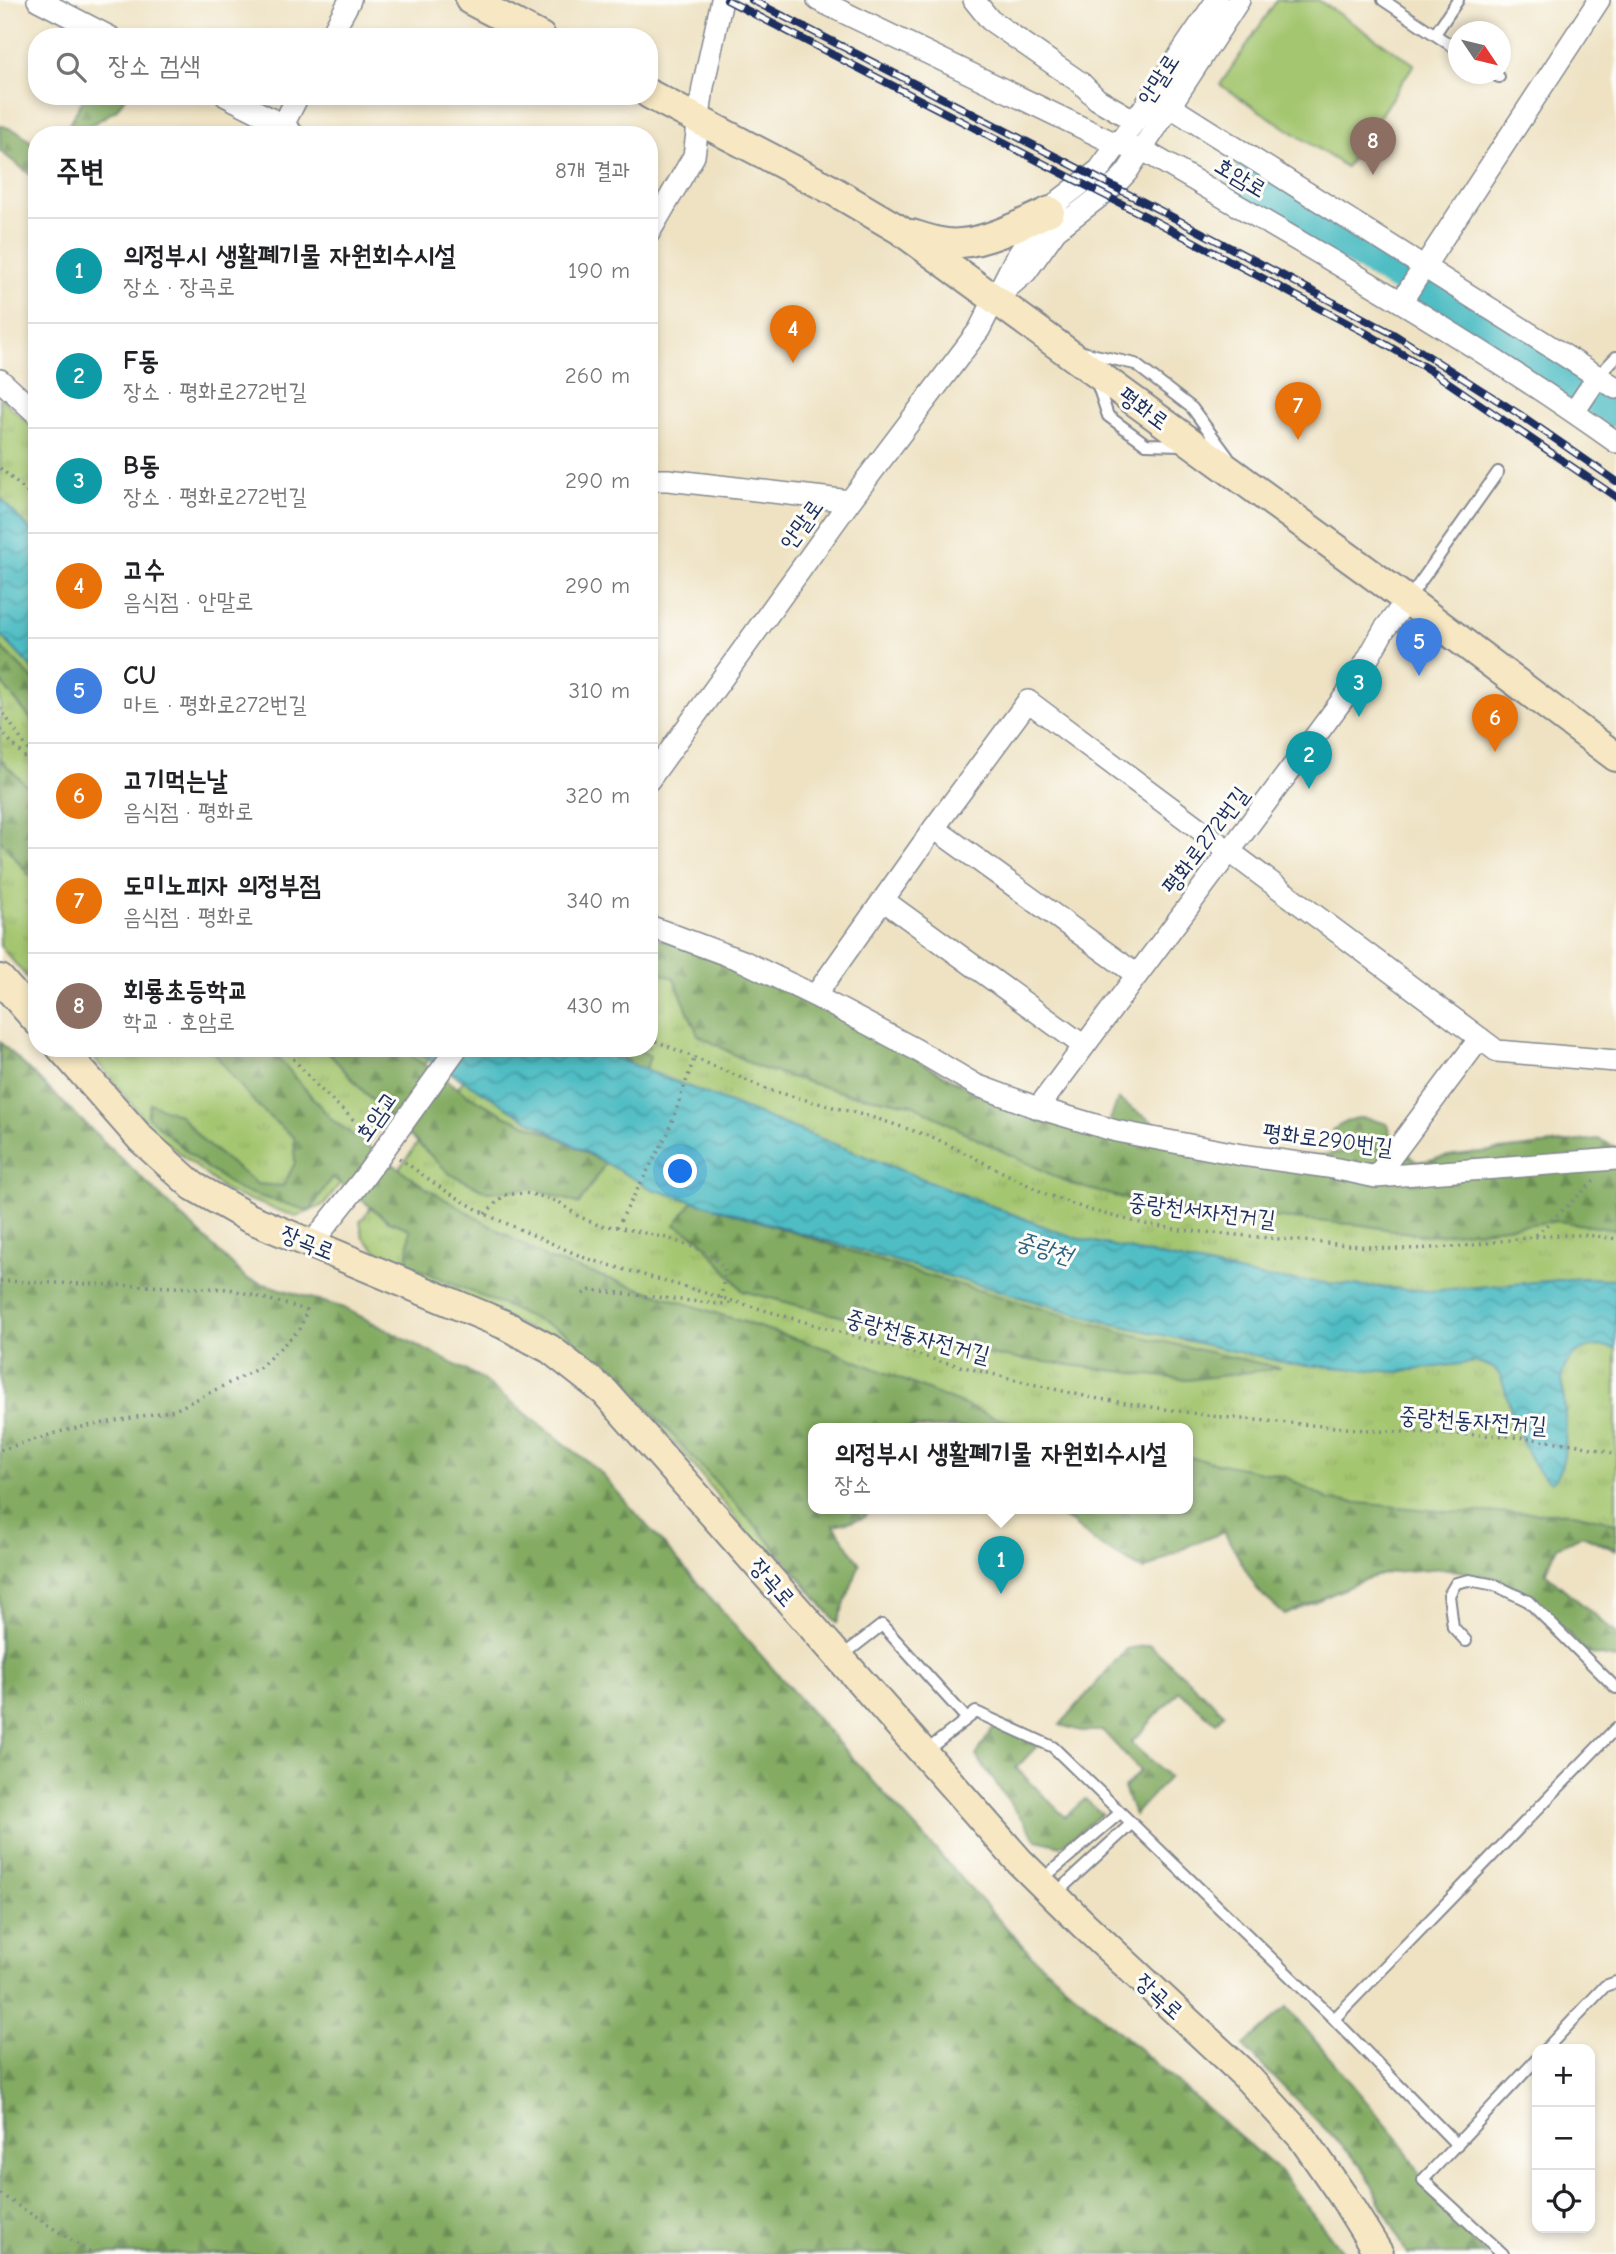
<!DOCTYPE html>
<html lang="ko">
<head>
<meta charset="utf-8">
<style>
  :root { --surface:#fff; --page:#f2f2f2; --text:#202124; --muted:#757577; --line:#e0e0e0; --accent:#0b8043 }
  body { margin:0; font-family:"Comic Neue","Poor Story",sans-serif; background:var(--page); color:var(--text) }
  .controls { position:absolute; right:21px; bottom:21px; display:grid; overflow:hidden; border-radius:14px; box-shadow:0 4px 10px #0003 }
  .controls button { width:63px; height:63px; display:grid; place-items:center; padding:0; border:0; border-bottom:2px solid var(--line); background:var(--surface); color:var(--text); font:35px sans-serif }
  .compass { position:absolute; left:1448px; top:21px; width:63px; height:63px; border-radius:50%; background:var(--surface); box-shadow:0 4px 10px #0003; rotate:125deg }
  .you { position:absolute; left:681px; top:1172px; width:24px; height:24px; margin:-18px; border:5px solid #fff; border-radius:50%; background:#1a73e8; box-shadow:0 0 0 10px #1a73e833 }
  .badge { display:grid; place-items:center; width:46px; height:46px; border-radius:50%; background:var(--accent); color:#fff; font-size:23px; font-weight:700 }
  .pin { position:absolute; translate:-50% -58px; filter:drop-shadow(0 2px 4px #0008) }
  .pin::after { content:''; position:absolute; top:37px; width:24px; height:21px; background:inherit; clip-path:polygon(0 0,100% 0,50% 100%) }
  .popup { position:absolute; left:808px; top:1423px; width:385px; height:91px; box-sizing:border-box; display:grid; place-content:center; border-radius:14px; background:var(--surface); filter:drop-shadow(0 2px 5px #0005); font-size:23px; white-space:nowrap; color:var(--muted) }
  .popup b { font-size:26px; color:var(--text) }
  .popup::after { content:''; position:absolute; left:50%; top:100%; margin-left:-14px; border:14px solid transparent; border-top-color:var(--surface) }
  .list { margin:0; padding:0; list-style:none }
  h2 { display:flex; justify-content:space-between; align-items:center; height:91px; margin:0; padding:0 28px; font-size:30px }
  h2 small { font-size:23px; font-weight:400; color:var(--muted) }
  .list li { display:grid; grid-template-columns:46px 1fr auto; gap:21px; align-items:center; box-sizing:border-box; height:105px; padding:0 28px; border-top:2px solid var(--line) }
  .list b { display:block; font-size:26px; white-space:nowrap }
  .list p { margin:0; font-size:23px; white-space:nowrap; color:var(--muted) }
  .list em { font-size:23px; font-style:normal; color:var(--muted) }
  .icon { flex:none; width:38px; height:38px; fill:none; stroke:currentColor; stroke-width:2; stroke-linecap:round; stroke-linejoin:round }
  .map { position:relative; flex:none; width:1616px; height:2254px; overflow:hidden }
  .search { position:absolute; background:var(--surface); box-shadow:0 4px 10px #0003; left:28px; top:28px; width:630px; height:77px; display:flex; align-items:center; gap:18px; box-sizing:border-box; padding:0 24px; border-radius:28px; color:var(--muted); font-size:26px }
  .panel { position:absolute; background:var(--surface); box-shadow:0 4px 10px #0003; left:28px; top:126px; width:630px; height:931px; border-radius:28px }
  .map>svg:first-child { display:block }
  .grass { fill:url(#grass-tufts); stroke:#607a66; stroke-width:2 }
  .forest { fill:url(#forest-firs); stroke:#4f6d60; stroke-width:2 }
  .pitch { fill:#a4c66f; stroke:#607a66; stroke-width:2 }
  .water { fill:url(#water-waves); stroke:#357691; stroke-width:2 }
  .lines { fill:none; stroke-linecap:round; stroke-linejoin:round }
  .river { stroke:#4fbdc4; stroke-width:35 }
  .lane-casing { stroke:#848890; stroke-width:14 }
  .street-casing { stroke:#848890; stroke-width:24 }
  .secondary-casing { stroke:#848890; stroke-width:32 }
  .path { stroke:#848890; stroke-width:3.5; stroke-dasharray:2 5; stroke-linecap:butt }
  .lane { stroke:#fff; stroke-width:10 }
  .street { stroke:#fff; stroke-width:21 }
  .secondary { stroke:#f7e8c3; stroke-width:28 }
  .rail-casing { stroke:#1b2f5e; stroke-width:8 }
  .rail { stroke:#fdfcf7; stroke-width:5; stroke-dasharray:16; stroke-linecap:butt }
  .street-bridge-casing { stroke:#848890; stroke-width:24; stroke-linecap:butt }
  .street-bridge { stroke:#fff; stroke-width:21 }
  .labels { text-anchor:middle; stroke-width:6; stroke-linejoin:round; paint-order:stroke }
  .street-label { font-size:23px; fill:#1b2f5e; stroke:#fdfcf7 }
  .water-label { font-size:24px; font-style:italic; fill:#2d6182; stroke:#fdfcf7 }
</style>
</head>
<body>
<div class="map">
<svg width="1616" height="2254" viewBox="0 0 1616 2254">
  <defs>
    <pattern id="grass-tufts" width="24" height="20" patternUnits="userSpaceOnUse" patternTransform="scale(1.75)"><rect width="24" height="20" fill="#a4c66f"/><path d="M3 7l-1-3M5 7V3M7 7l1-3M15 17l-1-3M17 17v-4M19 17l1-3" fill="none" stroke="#8daa63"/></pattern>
    <pattern id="forest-firs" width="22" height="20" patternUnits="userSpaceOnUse" patternTransform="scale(1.75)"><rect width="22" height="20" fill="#83ab62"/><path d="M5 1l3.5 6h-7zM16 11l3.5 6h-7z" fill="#6a8c54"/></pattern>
    <pattern id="water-waves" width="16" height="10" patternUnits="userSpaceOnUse" patternTransform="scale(1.75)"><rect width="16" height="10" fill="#4fbdc4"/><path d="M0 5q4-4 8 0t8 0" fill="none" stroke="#419aa2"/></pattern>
  </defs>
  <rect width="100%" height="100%" fill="#fdfcf7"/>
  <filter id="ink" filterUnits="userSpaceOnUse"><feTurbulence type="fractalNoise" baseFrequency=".0143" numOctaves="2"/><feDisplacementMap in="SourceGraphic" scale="14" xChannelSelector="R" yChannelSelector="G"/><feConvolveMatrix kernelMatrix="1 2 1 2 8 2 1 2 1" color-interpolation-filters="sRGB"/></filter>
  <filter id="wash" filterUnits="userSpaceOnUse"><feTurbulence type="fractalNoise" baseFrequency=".00686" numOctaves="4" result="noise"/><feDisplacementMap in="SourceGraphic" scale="28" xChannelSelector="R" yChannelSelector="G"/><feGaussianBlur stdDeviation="1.57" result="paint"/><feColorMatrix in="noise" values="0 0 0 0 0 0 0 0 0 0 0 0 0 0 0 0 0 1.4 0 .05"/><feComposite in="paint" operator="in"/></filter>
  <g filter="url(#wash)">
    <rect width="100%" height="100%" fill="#eee2c3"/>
    <!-- grass -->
    <path class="grass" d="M 0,397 L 37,431 L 37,989 L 0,946 Z
      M 649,937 L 1010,1116 L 1156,1152 L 1616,1171 L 1616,1551 L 1566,1527 L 1188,1486 L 1188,1428 L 814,1428 L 814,1508 L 824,1508 L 770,1561 L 689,1460 L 631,1397 L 565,1346 L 386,1261 L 363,1237 L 360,1222 L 487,1048 L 649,1048 Z
      M 86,1048 L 436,1048 L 325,1204 L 297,1217 L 227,1192 L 155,1133 Z"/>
    <!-- forest -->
    <path class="forest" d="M 85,96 L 126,96 L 116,110 L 85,129 L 82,135 L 63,135 Z
      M 0,125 L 19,132 L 37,147 L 37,180 L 0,151 Z
      M 0,646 L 37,683 L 37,727 L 0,681 Z
      M 0,759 L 37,796 L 37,875 L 30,876 L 0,840 Z
      M 649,935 L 789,988 L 1010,1112 L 1104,1136 L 1118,1099 L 1209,1159 L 1323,1155 L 1353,1150 L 1332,1130 C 1356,1115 1361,1115 1387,1124 L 1393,1143 L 1419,1162 L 1454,1155 L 1598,1139 L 1616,1147 L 1616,1230 L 1558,1221 L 1427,1236 L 1362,1225 L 1154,1207 L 1071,1184 L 977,1139 L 912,1104 L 848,1094 L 757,1067 L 698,1035 L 674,978 L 649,970 Z
      M 0,1042 L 247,1279 L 344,1308 L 479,1377 L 598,1470 L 832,1736 L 1032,1956 L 1280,2172 L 1344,2254 L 0,2254 Z
      M 211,1048 L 270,1048 L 331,1119 L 426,1188 L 548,1259 L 830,1350 L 998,1419 L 1040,1428 L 814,1428 L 814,1508 L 872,1508 L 863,1518 L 834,1525 L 860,1564 L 837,1623 L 764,1535 L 646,1406 L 565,1332 L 407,1264 L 410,1229 L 389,1221 L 332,1177 L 310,1211 L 239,1190 L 201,1164 L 147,1116 L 150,1103 L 180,1115 L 205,1143 L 257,1184 L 283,1186 L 295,1163 L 294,1137 C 258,1111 237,1083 211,1048 Z
      M 324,1048 L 400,1048 L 466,1094 L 504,1115 L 560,1138 L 605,1164 L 579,1204 L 534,1188 L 488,1192 L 450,1174 L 364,1092 Z
      M 538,1048 L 636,1048 L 650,1056 L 640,1089 Z
      M 694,1200 L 905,1269 L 1125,1333 L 1280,1368 L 1188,1380 L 989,1355 L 743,1291 L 699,1238 L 675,1225 Z
      M 1188,1457 L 1286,1477 L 1329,1500 L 1448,1512 L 1574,1513 L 1616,1523 L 1616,1549 L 1582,1535 L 1557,1547 L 1545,1573 L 1616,1633 L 1616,1659 L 1587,1653 L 1529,1595 L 1496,1578 L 1442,1568 L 1391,1572 L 1366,1579 L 1285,1615 L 1258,1591 L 1224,1532 L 1190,1545 L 1144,1570 L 1099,1545 L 1071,1522 L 1042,1508 L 1188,1508 Z
      M 1150,1645 L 1224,1713 L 1216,1723 L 1179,1691 L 1131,1743 L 1169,1777 L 1134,1815 L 1124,1788 L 1140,1771 L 1103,1731 L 1081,1731 L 1060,1725 L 1126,1649 Z
      M 1012,1724 L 1038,1745 L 1016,1768 L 1065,1817 L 1085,1799 L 1102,1814 L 1061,1846 L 1037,1840 L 976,1756 L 992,1729 Z
      M 1287,2007 L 1398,2139 L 1441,2209 L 1486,2254 L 1407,2254 L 1362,2166 L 1243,2046 Z"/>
    <!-- pitch -->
    <path class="pitch" d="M 1277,0 L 1318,0 L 1414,64 L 1346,167 L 1220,85 Z"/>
    <!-- water -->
    <path class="water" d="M 0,498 L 37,537 L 37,674 L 0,634 Z
      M 410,1048 L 590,1048 L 1071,1237 L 1265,1278 L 1429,1291 L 1582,1278 L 1616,1279 L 1616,1349 C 1592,1342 1568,1350 1562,1376 C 1564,1401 1573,1468 1551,1482 C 1524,1467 1511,1406 1501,1377 C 1495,1367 1488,1365 1476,1362 L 1397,1372 L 1291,1364 L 1109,1323 L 865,1252 L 652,1189 L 520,1115 Z"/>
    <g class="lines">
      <!-- river -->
      <path class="river" d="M 1244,182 L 1473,319 L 1616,410"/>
    </g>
  </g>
  <g filter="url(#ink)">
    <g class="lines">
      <defs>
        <path id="lane" d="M 1383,0 L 1458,50
          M 1435,34 L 1458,0
          M 1493,74 L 1499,77
          M 1082,352 L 1135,364 L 1192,408 L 1228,457
          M 1598,376 L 1616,357
          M 1096,380 L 1108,416 L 1146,444 L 1182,445
          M 1409,598 L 1498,472
          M 1466,1641 L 1453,1627 L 1449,1595 L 1456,1583 L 1469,1580 L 1495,1585 L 1528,1601 L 1616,1688
          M 842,1656 L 882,1625 L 967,1719
          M 926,1751 L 976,1712 L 1053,1747 L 1334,2019 L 1457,2145
          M 1040,1881 L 1120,1813
          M 1054,1895 L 1131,1824
          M 1334,2019 L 1616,1728
          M 1546,2049 L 1605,1986 L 1616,1982
          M 1503,2254 L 1423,2180 L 1537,2059"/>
        <path id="street" d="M 38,0 L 110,37
          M 818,0 L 1118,145 L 1143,150 C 1302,244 1465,334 1616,442
          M 974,0 L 990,20 L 1081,83 L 1097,99 L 1135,121
          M 330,37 L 350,0
          M 226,96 L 283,125 L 294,135
          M 1171,107 L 1616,388
          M 278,135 L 298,96
          M 649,233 L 694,156 L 703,87 L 722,0
          M 1004,291 L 1026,272 L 1056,230 L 1116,184 L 1127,172 L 1239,0
          M 1401,302 L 1599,0
          M 0,380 L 37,414
          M 1574,412 L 1598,376
          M 649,480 L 668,480 L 850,501
          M 649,780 L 850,501 L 979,330 L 1013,263 L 1029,238 L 1060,200 L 1099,170 L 1135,121 L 1217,0
          M 934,828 L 1137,975
          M 883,900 L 1084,1046
          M 649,926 L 743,961 L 815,996 L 915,1049 L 976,1085 L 1038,1108 L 1116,1131 L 1242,1155 L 1328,1167 L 1376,1177 L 1616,1159
          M 815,996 L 934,828 L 1028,701 L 1497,1051 L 1616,1061
          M 1038,1108 L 1352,687 L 1384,630 L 1407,600
          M 1376,1177 L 1480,1038
          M 312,1243 L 363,1179"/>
        <path id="secondary" d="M 470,0 L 541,37
          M 649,94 L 832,190 L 900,230 L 1407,600 L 1616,757
          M 912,234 C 928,239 944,245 961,243 C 989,241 1024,223 1050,211
          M 0,979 L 37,1021
          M 61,1048 L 141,1139 L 193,1186 L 249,1218 L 503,1324 L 550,1349 L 605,1392 L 1020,1862 L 1084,1925 L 1246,2076 L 1302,2137 L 1343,2196 L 1379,2254"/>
      </defs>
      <!-- lane casing -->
      <use href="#lane" class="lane-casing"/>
      <!-- street casing -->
      <use href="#street" class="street-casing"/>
      <!-- secondary casing -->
      <use href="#secondary" class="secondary-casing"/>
      <!-- path -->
      <path class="path" d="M 0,468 L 37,501
        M 0,708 L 37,763
        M 0,730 L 37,771
        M 649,1038 L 769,1090 L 878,1119 L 935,1138 L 1046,1194 L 1089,1210 L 1144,1224 L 1181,1230 L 1392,1249 C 1416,1249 1440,1248 1463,1246 C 1514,1240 1565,1229 1616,1239
        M 284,1048 L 319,1088 L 371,1136
        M 399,1158 L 441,1188 L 485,1214 L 585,1258 L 936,1360 L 1032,1384 L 1093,1398 L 1211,1416 L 1378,1431 L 1506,1436 L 1574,1444 L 1616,1454
        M 485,1214 L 504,1195 L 525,1193 L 544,1197 L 559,1202 L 578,1216 L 598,1225 L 617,1227 L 667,1238 L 699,1249 L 713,1257 L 725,1269 L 721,1299
        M 617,1227 L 668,1133 L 694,1059
        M 1536,1235 L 1594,1181
        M 0,1281 L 230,1289 L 307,1310 L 300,1329 L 259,1368 L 175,1410 L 66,1430 L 0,1450
        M 583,1294 L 591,1290 L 718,1304 L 734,1303
        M 0,2194 L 93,2254"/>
      <!-- lane -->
      <use href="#lane" class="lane"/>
      <!-- street -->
      <use href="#street" class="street"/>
      <!-- secondary -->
      <use href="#secondary" class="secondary"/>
      <defs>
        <path id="rail" d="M 727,0 L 1151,219 L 1366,333 L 1433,372 L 1616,497
          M 752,0 L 1161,211 L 1395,335 L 1519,414 L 1616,481"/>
      </defs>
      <!-- rail casing -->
      <use href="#rail" class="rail-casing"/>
      <!-- rail -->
      <use href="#rail" class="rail"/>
      <defs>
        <path id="street-bridge" d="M 363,1179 L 457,1048"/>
      </defs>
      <!-- street-bridge casing -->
      <use href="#street-bridge" class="street-bridge-casing"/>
      <!-- street-bridge -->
      <use href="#street-bridge" class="street-bridge"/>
    </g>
  </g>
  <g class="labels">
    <!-- street labels -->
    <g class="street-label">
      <text transform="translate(1158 79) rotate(-57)" y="8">안말로</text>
      <text transform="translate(1241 177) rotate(31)" y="8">호암로</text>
      <text transform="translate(1144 408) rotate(36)" y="8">평화로</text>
      <text transform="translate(801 524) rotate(-54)" y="8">안말로</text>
      <text transform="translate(1205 840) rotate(-53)" y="8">평화로272번길</text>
      <text transform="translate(376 1116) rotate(-55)" y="8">호암교</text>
      <text transform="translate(1328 1139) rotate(7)" y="8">평화로290번길</text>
      <text transform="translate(1202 1210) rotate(7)" y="8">중랑천서자전거길</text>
      <text transform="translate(308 1242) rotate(22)" y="8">장곡로</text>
      <text transform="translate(918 1336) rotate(15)" y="8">중랑천동자전거길</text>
      <text transform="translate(1473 1420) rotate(4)" y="8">중랑천동자전거길</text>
      <text transform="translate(773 1582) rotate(49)" y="8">장곡로</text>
      <text transform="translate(1160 1996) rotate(43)" y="8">장곡로</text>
    </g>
    <!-- water labels -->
    <g class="water-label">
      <text transform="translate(1044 1248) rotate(17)" y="8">중랑천</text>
    </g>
  </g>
</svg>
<div class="controls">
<button>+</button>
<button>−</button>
<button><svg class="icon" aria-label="locate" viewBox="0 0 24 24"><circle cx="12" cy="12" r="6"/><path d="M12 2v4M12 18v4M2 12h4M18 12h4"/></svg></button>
</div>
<svg class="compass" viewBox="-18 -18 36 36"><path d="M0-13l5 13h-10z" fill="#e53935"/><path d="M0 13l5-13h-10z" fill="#757577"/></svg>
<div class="you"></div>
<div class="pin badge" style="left:1001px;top:1594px;background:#0f9aa8">1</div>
<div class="popup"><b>의정부시 생활폐기물 자원회수시설</b>장소</div>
<div class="pin badge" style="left:1309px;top:789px;background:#0f9aa8">2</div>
<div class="pin badge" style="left:1359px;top:717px;background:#0f9aa8">3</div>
<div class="pin badge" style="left:793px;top:363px;background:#e8710a">4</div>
<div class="pin badge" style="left:1419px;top:676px;background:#3f7fe0">5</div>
<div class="pin badge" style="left:1495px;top:752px;background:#e8710a">6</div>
<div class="pin badge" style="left:1298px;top:440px;background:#e8710a">7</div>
<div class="pin badge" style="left:1373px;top:175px;background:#8d6e63">8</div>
<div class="search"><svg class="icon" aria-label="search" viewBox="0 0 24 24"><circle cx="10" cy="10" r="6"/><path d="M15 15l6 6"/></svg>장소 검색</div>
<section class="panel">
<h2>주변<small>8개 결과</small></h2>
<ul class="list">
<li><span class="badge" style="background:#0f9aa8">1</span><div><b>의정부시 생활폐기물 자원회수시설</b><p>장소 · 장곡로</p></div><em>190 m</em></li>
<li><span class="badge" style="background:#0f9aa8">2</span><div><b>F동</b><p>장소 · 평화로272번길</p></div><em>260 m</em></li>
<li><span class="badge" style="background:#0f9aa8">3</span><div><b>B동</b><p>장소 · 평화로272번길</p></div><em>290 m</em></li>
<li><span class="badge" style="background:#e8710a">4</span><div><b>고수</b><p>음식점 · 안말로</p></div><em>290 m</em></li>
<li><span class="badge" style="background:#3f7fe0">5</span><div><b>CU</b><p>마트 · 평화로272번길</p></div><em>310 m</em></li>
<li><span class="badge" style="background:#e8710a">6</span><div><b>고기먹는날</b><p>음식점 · 평화로</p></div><em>320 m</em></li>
<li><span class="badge" style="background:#e8710a">7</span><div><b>도미노피자 의정부점</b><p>음식점 · 평화로</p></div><em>340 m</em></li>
<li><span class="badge" style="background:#8d6e63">8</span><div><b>회룡초등학교</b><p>학교 · 호암로</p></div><em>430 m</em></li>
</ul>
</section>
</div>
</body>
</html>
